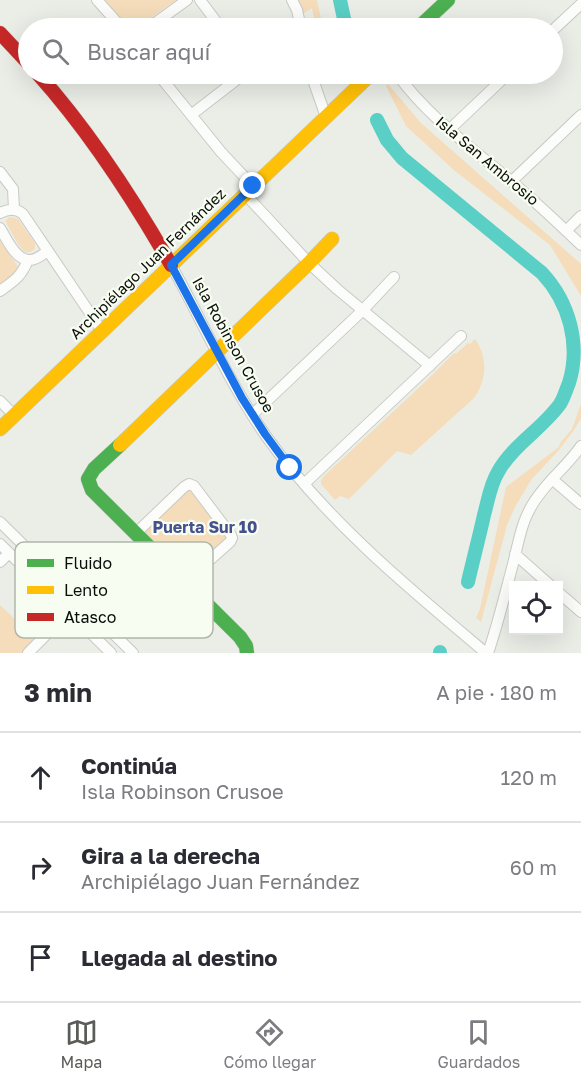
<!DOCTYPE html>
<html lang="es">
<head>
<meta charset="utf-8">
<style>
  :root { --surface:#fff; --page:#f2f2f3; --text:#2b2b33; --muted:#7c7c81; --line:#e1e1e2; --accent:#595c57 }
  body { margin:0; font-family:"Golos Text",sans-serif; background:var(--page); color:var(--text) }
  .controls { position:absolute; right:18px; bottom:18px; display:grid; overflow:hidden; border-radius:0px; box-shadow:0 6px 24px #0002 }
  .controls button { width:54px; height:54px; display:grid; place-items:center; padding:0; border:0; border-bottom:2px solid var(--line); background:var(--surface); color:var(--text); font:30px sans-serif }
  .stop { position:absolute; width:18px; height:18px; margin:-14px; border:4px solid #1a73e8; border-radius:50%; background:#fff }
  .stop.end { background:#1a73e8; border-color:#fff; box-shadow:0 2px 6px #0008 }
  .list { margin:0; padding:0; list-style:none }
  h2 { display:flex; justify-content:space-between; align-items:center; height:78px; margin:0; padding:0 24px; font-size:26px }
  h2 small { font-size:20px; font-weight:400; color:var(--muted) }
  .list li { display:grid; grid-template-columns:39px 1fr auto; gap:18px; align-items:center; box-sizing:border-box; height:90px; padding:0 24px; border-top:2px solid var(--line) }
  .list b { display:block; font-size:22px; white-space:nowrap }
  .list p { margin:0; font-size:20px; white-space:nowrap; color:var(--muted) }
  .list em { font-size:20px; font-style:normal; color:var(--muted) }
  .icon { flex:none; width:33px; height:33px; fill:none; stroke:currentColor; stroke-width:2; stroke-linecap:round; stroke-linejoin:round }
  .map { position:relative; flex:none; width:581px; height:653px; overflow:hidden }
  .search { position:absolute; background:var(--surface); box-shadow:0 6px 24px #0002; left:18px; right:18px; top:18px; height:66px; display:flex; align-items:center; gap:15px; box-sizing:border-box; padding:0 21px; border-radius:33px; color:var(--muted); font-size:22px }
  .sheet { height:348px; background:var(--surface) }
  nav { display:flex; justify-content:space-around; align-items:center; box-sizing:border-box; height:84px; border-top:2px solid var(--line); background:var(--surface); font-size:16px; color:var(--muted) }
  nav a { display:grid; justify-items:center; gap:3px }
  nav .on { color:var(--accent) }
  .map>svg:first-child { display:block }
  .green { fill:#f5dcba }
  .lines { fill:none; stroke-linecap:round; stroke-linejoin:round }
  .canal { stroke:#59cfc5; stroke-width:14 }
  .street-casing { stroke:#c7cac4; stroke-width:12 }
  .fast-casing { stroke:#c7cac4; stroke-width:15 }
  .slow-casing { stroke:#c7cac4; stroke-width:15 }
  .jam-casing { stroke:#c7cac4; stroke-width:15 }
  .street { stroke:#fcfcfb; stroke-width:10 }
  .fast { stroke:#4caf50; stroke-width:14 }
  .slow { stroke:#ffc107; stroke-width:14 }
  .jam { stroke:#c62828; stroke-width:14 }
  .route { stroke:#1a73e8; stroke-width:8 }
  .labels { text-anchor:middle; stroke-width:4.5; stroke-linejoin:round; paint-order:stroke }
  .street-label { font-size:15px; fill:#0b0d09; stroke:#f7fef1 }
  .neighbourhood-label { font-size:16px; font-weight:bold; fill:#47508e; stroke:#f7fef1 }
  .key { fill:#f7fef1; stroke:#b0b6ab; stroke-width:1.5 }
  .key-label { font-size:16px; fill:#0b0d09 }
</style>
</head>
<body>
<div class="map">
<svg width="581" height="653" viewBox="0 0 581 653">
  <rect width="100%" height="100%" fill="#eaeee7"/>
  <!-- green -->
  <path class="green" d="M 103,0 L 176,0 L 152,17 L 140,28 L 127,28 Z
    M 297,0 L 317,0 L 323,28 L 316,28 L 312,8 L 303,14 Z
    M 388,84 L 421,123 L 581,264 L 581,296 L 550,245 L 455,171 L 406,126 L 386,86 Z
    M 10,217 L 18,219 L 35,243 L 35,249 C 32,251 30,253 26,252 C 20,250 9,228 6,222 L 6,220 Z
    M 0,241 L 19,268 L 17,274 L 0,286 Z
    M 475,339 C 488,357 487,380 474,398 L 411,455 L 397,451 L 349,499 L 340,496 L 335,500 L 321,484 L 321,480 L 324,476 L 425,382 L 454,353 L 456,354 L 468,343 L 470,344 Z
    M 581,404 L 581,418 L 574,430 L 558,451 L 531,480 L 515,507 L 507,525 L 481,622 L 476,618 L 480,609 L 506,487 L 559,447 L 560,443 L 572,429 Z
    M 190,488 L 228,536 L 227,540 L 186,575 L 146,537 L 146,529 Z
    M 0,605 L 37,640 L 24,653 L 0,653 Z"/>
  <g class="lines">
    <!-- canal -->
    <path class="canal" d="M 340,0 L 346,28
      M 377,120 L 387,140 L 402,158 L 542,273 C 569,302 581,344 569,383 C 566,390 564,398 560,404 C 542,429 513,445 498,472 C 490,485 488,501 484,515 C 479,538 473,560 468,582
      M 440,653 L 440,652"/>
    <defs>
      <path id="street" d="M 97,0 L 122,28
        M 200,0 L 221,28
        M 292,0 L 297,10 L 301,28
        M 148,28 L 187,0
        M 552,31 L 581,4
        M 158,74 L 221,152 L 253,186
        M 311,74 L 326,117
        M 397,74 C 428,117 472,148 512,182 C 536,202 558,223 581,245
        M 191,115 L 244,74
        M 449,130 L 508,74
        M 0,172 L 13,189 L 14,209
        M 512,181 L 581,115
        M 245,194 L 309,263 L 337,289 L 430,366
        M 0,213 C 8,209 16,208 23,214 L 102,331
        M 0,228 C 6,238 16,261 30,260 C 37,260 43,254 48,251
        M 566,231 L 581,216
        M 171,265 C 203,322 229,383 266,436 C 326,520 407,587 486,653
        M 0,291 C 14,281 21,277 28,260
        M 0,401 L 14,415
        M 252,415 L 362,311 L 394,277
        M 552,479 L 581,504
        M 304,484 L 461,336
        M 0,522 L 133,653
        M 135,534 L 184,487 L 189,484 L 194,486 L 231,535 L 232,538 L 230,542 L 184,583
        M 0,544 L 111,653
        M 515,554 L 551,586
        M 0,562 L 9,553
        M 558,592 L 581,612
        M 28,653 L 69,612
        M 488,653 C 498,624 505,594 513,564 C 518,545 521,524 531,507 C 544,483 566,468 581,446"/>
      <path id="fast" d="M 418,28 L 448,0
        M 120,445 L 94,469 L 88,479 L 92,490 L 240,637 L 246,646 L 247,653"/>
      <path id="slow" d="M 0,429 L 371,74
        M 120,445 L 309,263 L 332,239"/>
      <path id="jam" d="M 0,33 L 28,63
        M 38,74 C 90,132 132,197 171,265"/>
    </defs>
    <!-- street casing -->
    <use href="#street" class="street-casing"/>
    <!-- fast casing -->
    <use href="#fast" class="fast-casing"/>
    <!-- slow casing -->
    <use href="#slow" class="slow-casing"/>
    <!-- jam casing -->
    <use href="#jam" class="jam-casing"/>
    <!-- street -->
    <use href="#street" class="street"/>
    <!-- fast -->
    <use href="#fast" class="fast"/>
    <!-- slow -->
    <use href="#slow" class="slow"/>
    <!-- jam -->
    <use href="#jam" class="jam"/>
  </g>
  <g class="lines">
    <!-- route -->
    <path class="route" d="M 253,186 L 171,265 L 242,398 L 265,434 L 290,468"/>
  </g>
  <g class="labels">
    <!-- street labels -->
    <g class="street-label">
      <text transform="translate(487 161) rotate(40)" y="5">Isla San Ambrosio</text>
      <text transform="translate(148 264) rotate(-44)" y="5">Archipiélago Juan Fernández</text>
      <text transform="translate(233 345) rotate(61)" y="5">Isla Robinson Crusoe</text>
    </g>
    <!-- neighbourhood labels -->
    <g class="neighbourhood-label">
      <text x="205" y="533">Puerta Sur 10</text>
    </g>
  </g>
  <!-- legend -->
  <rect x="15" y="542" width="198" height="96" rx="9" class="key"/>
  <rect x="27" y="559" width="27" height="8" fill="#4caf50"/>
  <rect x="27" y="586" width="27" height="8" fill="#ffc107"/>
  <rect x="27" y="613" width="27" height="8" fill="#c62828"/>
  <g class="key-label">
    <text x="64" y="569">Fluido</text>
    <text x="64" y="596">Lento</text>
    <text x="64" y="623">Atasco</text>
  </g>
</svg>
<div class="controls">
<button><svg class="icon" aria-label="locate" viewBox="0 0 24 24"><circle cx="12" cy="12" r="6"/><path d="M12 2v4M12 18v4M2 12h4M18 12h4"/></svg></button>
</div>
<div class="stop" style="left:290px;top:468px"></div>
<div class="stop end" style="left:253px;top:186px"></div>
<div class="search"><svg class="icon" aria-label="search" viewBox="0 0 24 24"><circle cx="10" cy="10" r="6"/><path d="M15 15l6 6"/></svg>Buscar aquí</div>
</div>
<section class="sheet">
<h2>3 min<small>A pie · 180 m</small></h2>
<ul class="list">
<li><svg class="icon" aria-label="ahead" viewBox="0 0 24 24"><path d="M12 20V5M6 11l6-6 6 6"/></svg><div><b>Continúa</b><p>Isla Robinson Crusoe</p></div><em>120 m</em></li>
<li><svg class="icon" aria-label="right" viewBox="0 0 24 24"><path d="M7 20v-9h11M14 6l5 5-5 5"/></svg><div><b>Gira a la derecha</b><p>Archipiélago Juan Fernández</p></div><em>60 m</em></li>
<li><svg class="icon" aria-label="arrive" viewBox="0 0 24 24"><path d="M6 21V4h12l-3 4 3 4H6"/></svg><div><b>Llegada al destino</b></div></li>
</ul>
</section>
<nav>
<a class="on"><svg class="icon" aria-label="map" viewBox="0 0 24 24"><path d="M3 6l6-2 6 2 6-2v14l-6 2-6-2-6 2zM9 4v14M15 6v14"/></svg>Mapa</a>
<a><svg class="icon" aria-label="directions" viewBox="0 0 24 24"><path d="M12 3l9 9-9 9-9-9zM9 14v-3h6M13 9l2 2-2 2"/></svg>Cómo llegar</a>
<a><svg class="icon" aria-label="saved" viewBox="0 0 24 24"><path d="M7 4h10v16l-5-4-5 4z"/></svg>Guardados</a>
</nav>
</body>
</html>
